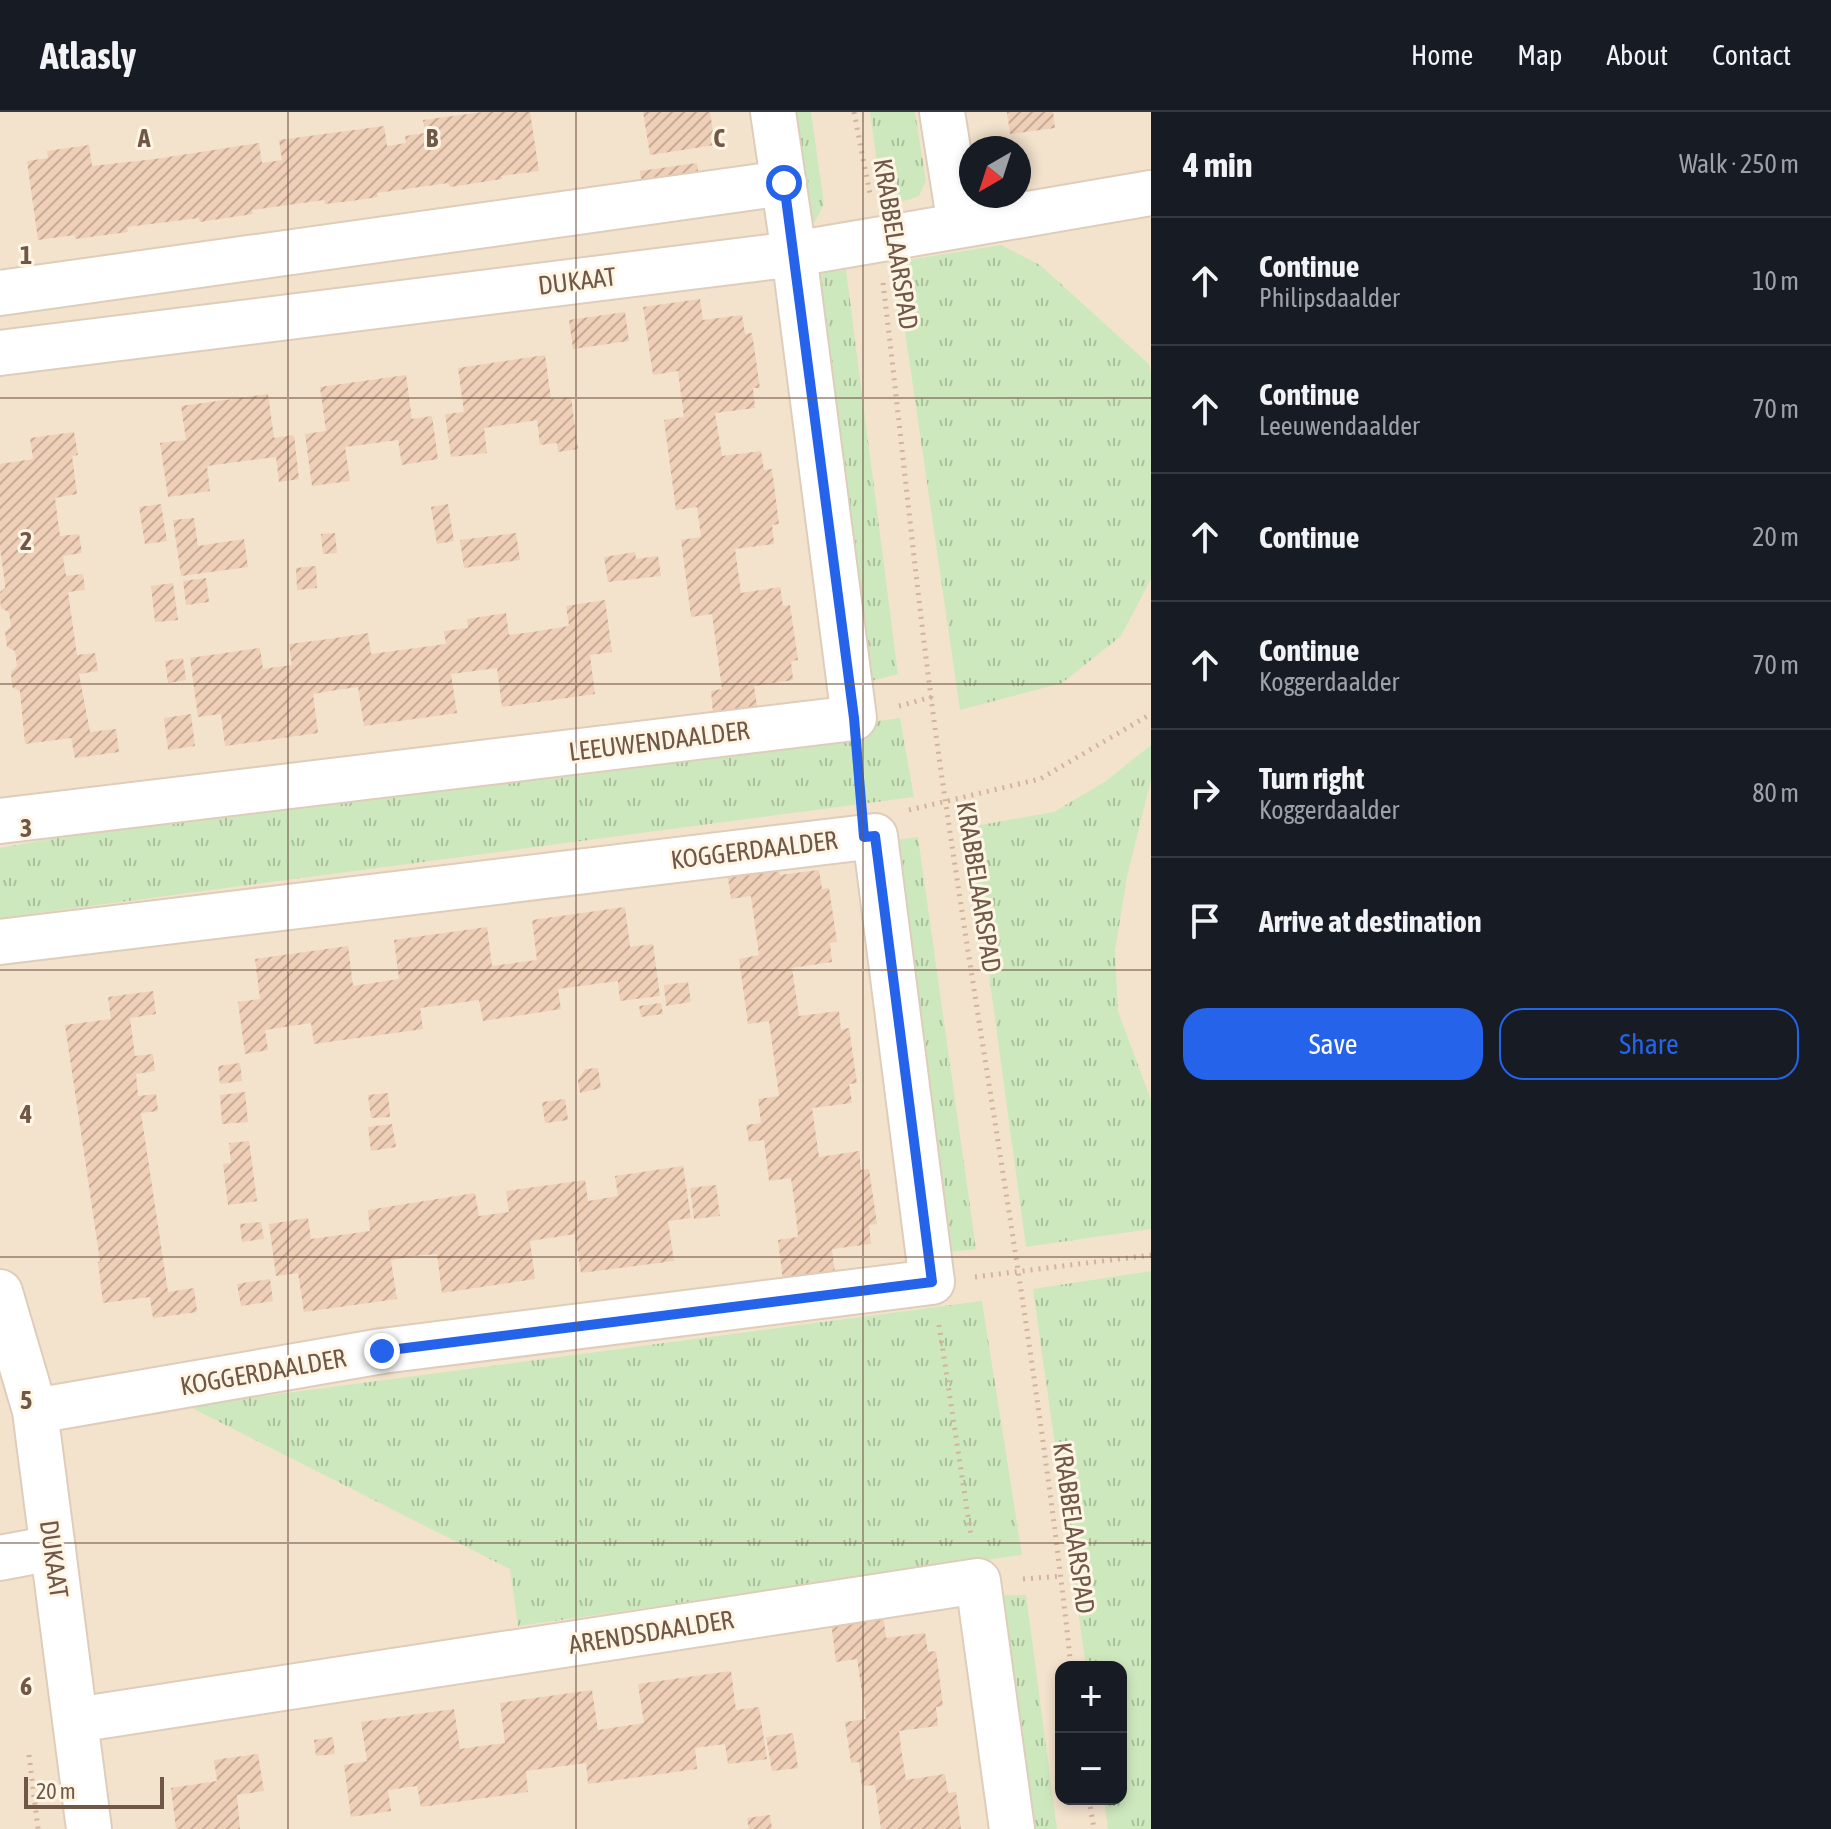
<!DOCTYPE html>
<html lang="en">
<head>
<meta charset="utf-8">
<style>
  :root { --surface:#171b24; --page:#242831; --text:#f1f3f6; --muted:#9ea1a6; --line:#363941; --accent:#2563eb }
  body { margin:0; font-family:"Asap Condensed",sans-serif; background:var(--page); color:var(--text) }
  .controls { position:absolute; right:24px; bottom:24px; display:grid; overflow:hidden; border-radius:16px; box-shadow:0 4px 12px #0003 }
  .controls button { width:72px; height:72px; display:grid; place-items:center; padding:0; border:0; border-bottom:2px solid var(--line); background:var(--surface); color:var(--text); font:40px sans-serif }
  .compass { position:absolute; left:959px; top:24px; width:72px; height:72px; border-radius:50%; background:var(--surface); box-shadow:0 4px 12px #0003; rotate:219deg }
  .scale { position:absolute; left:24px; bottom:20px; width:140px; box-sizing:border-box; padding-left:8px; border:4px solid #715747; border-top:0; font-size:22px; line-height:28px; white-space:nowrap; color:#715747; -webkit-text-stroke:6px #fff5e4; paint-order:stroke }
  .stop { position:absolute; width:24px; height:24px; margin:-18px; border:6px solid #2563eb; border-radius:50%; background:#fff }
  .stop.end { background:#2563eb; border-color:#fff; box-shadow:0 2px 8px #0008 }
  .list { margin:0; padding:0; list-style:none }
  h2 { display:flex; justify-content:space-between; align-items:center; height:104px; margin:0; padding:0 32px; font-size:34px }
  h2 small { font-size:26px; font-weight:400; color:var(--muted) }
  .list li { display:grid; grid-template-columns:52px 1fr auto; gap:24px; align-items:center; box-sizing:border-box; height:128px; padding:0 32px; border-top:2px solid var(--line) }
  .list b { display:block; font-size:30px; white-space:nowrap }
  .list p { margin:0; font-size:26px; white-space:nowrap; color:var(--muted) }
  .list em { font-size:26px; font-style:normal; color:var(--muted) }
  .actions { display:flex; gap:16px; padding:24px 32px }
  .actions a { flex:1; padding:18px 0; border:2px solid var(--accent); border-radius:24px; text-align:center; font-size:28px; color:var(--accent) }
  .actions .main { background:var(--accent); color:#fff }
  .icon { flex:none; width:44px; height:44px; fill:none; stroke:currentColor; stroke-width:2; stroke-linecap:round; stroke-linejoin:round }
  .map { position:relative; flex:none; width:1151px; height:1717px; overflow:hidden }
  header { display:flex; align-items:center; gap:48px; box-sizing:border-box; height:112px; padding:0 40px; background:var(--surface); border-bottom:2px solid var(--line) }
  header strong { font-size:38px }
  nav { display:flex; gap:44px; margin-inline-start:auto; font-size:28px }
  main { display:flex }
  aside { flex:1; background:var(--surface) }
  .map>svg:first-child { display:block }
  .residential { fill:#f3e3cd; fill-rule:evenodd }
  .grass { fill:url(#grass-tufts) }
  .building { fill:url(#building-hatch) }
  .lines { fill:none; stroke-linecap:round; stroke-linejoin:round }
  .street-casing { stroke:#dfcdbb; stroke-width:48 }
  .path { stroke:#d4b39b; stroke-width:5; stroke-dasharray:2 6; stroke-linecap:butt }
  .street { stroke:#fff; stroke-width:44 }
  .route { stroke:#2563eb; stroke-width:10 }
  .grid { fill:none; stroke:#715747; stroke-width:2; stroke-opacity:0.55 }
  .labels { text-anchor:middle; stroke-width:6; stroke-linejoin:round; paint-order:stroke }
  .street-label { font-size:26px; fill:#715747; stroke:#fff5e4 }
  .grid-label { font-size:26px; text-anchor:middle; font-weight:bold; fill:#715747; stroke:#fff5e4; stroke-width:6; stroke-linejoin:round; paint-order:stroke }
</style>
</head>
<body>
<header>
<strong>Atlasly</strong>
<nav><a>Home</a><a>Map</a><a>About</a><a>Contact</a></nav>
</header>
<main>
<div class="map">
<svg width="1151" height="1717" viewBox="0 0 1151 1717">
  <defs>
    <pattern id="grass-tufts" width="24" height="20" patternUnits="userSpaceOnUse" patternTransform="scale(2)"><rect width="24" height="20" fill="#cee8be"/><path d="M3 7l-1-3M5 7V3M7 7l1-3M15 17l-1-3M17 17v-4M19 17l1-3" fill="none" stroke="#acbf9c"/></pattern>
    <pattern id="building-hatch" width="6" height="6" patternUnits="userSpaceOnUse" patternTransform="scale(2)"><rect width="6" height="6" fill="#f0cfb7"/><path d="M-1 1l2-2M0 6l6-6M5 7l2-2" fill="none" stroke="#c7ab97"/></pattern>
  </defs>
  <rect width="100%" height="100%" fill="#fbf1de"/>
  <!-- residential -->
  <path class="residential" d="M 0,0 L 1151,0 L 1151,1717 L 0,1717 ZM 971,36 L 1019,36 L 1019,84 L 971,84 ZM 1061,1555 L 1121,1555 L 1121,1687 L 1061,1687 Z"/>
  <!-- grass -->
  <path class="grass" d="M 785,0 L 811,0 L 824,92 L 815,110 L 799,98 Z
    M 870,0 L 915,0 L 926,69 L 919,84 L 883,96 Z
    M 1001,133 L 1040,153 L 1149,252 L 1151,262 L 1151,467 L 1121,524 L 1062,571 L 960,598 L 895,150 Z
    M 845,150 L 898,562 L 864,571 L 809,164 Z
    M 900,606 L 914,685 L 0,806 L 0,736 L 179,704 Z
    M 1151,633 L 1151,668 L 1127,765 L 1115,839 L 1118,899 L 1151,988 L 1151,1117 L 1026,1135 L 969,715 L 1054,700 L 1106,669 Z
    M 918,725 L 976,1137 L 938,1141 L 880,730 Z
    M 1151,1159 L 1151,1717 L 1108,1717 L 1104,1687 L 1121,1687 L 1121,1555 L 1086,1555 L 1033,1177 Z
    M 982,1189 L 1022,1443 L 518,1514 L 510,1457 L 188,1294 Z
    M 1026,1483 L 1057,1717 L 1014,1717 L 983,1484 Z"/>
  <!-- building -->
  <path class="building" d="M 482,0 L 530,0 L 539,59 L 501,64 L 502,67 L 450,75 L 448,71 L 377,81 L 378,85 L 351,89 L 325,92 L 324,88 L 252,98 L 253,102 L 226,106 L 200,110 L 199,106 L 127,115 L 128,120 L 75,127 L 75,123 L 38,128 L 27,49 L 48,46 L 47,39 L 89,33 L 92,54 L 155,47 L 259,31 L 262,51 L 282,48 L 279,28 L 384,14 L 387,34 L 406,31 L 405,24 L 425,21 L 423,8 Z
    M 643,0 L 710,0 L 715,33 L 650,43 Z
    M 1007,0 L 1053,0 L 1055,16 L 1010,22 Z
    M 697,51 L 701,79 L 644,88 L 640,59 Z
    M 700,187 L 703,208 L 742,203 L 745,222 L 752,221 L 760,276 L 753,276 L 755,296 L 715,301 L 722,344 L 761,339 L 764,358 L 772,357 L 779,412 L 772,413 L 774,432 L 735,437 L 741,481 L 780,475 L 783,494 L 790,493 L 798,548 L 791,549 L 793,568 L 754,574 L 757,595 L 713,601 L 711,579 L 722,577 L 712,502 L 691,505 L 681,428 L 701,425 L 697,395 L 676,398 L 664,308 L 684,305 L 678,259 L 653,263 L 643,195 Z
    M 625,200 L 629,229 L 573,237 L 569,208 Z
    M 545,243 L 551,287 L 571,285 L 578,337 L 558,340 L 557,331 L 540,333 L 537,308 L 484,316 L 487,341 L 451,345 L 445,302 L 464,300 L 458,256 Z
    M 406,263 L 412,307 L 432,304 L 438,347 L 402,353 L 398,328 L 345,335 L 350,369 L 312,374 L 305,322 L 326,319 L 320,275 Z
    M 268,282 L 274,326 L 294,323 L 299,367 L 279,370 L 276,345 L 207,354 L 210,379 L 168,385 L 160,331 L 186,328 L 181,294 Z
    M 74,320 L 78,343 L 72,344 L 77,382 L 55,386 L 60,424 L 79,422 L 82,441 L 63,444 L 66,464 L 83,462 L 85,478 L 68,480 L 77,543 L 95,541 L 98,559 L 79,562 L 90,620 L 116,617 L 119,640 L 75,646 L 71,626 L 25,632 L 20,579 L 12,575 L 11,560 L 17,554 L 15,539 L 7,535 L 5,520 L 11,515 L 9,500 L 1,496 L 0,486 L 0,480 L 5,476 L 5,472 L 0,436 L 0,352 L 33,347 L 30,326 Z
    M 161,392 L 167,429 L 145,432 L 139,395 Z
    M 448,392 L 454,429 L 437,432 L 431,395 Z
    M 194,406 L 198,434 L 244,427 L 248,455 L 181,464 L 173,408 Z
    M 335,421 L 337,441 L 323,442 L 321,422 Z
    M 516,421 L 520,448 L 464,456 L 460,428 Z
    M 635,440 L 636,447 L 658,444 L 661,464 L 608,470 L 604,445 Z
    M 316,454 L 317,476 L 297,478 L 296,456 Z
    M 206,466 L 209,490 L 186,493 L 183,469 Z
    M 173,471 L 178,508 L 155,510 L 151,474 Z
    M 605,488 L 612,540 L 590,543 L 595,582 L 502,595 L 497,556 L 451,562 L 457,601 L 364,614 L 358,575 L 336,578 L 313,582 L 318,621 L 225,634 L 221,602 L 198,605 L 190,546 L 260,536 L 263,557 L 292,553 L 289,532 L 329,527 L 368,521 L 371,542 L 446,532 L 444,519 L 468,516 L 467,507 L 506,501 L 509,523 L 539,519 L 569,514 L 566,494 Z
    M 183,546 L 186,568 L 168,571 L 165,549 Z
    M 191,602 L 195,634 L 168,638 L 164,606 Z
    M 777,739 L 780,763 L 819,758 L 822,777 L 829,776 L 837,830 L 830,831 L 832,850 L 792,856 L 799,904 L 839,899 L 841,918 L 849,916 L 857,971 L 849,972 L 852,991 L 812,996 L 819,1045 L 859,1039 L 861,1058 L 869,1057 L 877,1112 L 869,1113 L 871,1132 L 832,1137 L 835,1161 L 783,1168 L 778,1128 L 798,1125 L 795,1095 L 791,1066 L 769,1069 L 764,1028 L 749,1030 L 746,1013 L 761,1011 L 758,987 L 779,984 L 769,909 L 748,912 L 739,847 L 759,843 L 751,784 L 731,787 L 725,746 Z
    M 625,795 L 630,835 L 653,832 L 660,884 L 620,889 L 618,869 L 558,877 L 561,897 L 483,909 L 479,888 L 420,896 L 423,917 L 314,932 L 311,911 L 265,918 L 268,938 L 245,942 L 238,890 L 260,887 L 255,847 L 348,834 L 353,874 L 399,867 L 394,828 L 487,815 L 492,854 L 514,851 L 537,848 L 532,808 Z
    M 688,870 L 691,890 L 666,894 L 664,873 Z
    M 153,879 L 156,902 L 130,906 L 135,944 L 153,942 L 155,959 L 136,962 L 138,984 L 156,982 L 158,999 L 141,1001 L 168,1180 L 194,1176 L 197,1200 L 153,1206 L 150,1185 L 103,1191 L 98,1150 L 100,1149 L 65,913 L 111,907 L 108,885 Z
    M 661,891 L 663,902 L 641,905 L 639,894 Z
    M 240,951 L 242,969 L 220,972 L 218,954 Z
    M 598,956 L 601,976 L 580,981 L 578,968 L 585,957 Z
    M 245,980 L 248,1010 L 222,1012 L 220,983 Z
    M 388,981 L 390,1005 L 371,1006 L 368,983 Z
    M 565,987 L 568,1008 L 545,1011 L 542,990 Z
    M 392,1012 L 396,1035 L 371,1039 L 368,1015 Z
    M 249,1029 L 257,1089 L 228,1093 L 223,1052 L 231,1051 L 229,1031 Z
    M 683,1054 L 691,1106 L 668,1109 L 674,1149 L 581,1161 L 575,1122 L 530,1129 L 535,1167 L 442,1181 L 437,1142 L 414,1144 L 391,1148 L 397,1187 L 304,1200 L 298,1161 L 276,1164 L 269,1112 L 308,1106 L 311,1127 L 370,1119 L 368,1098 L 475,1081 L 479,1104 L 509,1100 L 506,1079 L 585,1068 L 588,1089 L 618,1084 L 615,1064 Z
    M 716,1073 L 720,1104 L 694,1107 L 690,1076 Z
    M 261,1110 L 264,1127 L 242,1130 L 240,1112 Z
    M 270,1167 L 273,1189 L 241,1194 L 237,1172 Z
    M 883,1503 L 886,1526 L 925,1521 L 928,1540 L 936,1539 L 943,1594 L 936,1595 L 938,1614 L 899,1619 L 902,1643 L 906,1668 L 945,1662 L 948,1681 L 956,1680 L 961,1717 L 881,1717 L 875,1673 L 862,1674 L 859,1650 L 851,1651 L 845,1610 L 866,1607 L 857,1547 L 836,1550 L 831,1510 Z
    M 731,1559 L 736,1598 L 759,1595 L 767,1647 L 728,1652 L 725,1632 L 695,1636 L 697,1657 L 588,1672 L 586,1651 L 526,1659 L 528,1680 L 421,1695 L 417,1674 L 388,1678 L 391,1699 L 351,1705 L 344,1653 L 367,1649 L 361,1610 L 454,1597 L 460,1637 L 482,1634 L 505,1631 L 500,1591 L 592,1578 L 598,1618 L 644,1611 L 638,1572 Z
    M 793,1621 L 798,1656 L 772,1659 L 766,1625 Z
    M 333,1625 L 335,1642 L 316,1644 L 314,1628 Z
    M 258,1642 L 264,1679 L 237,1683 L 240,1717 L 176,1717 L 171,1676 L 217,1669 L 214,1648 Z
    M 770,1703 L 772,1717 L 749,1717 L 747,1706 Z"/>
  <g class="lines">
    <defs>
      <path id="street" d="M 942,0 L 960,113
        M 0,181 L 784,71
        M 0,241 L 794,142 L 1151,81
        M 0,709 L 854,606 L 794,142 L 773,0
        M 0,830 L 875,724 L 932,1170 L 382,1239 L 35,1299
        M 0,1180 L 35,1299 L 89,1717
        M 0,1446 L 53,1436
        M 76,1608 L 978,1469 L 1012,1717"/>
    </defs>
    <!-- street casing -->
    <use href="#street" class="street-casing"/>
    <!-- path -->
    <path class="path" d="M 854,0 L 870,82
      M 883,171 C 904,345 920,520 946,693 C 988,980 1040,1266 1071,1555
      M 899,594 L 932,585
      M 857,649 L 860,679
      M 909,698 L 1040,667 L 1151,602
      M 975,1165 L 1151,1143
      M 939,1213 L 971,1424
      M 1023,1467 L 1062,1464
      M 29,1643 L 38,1717
      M 1089,1687 L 1094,1717"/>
    <!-- street -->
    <use href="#street" class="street"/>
  </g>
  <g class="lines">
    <!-- route -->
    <path class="route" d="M 382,1239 L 932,1170 L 875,724 L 864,725 L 854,606 L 784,71"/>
  </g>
  <!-- grid -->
  <path class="grid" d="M 288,0 L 288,1717M 576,0 L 576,1717M 863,0 L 863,1717M 0,286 L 1151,286M 0,572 L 1151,572M 0,858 L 1151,858M 0,1145 L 1151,1145M 0,1431 L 1151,1431"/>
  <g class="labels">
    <!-- street labels -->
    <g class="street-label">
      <text transform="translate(896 132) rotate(81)" y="9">KRABBELAARSPAD</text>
      <text transform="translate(577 169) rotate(-7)" y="9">DUKAAT</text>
      <text transform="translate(659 629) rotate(-7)" y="9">LEEUWENDAALDER</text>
      <text transform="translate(754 738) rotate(-7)" y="9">KOGGERDAALDER</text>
      <text transform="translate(979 775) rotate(81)" y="9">KRABBELAARSPAD</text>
      <text transform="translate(263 1260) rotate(-10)" y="9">KOGGERDAALDER</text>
      <text transform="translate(1074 1416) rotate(82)" y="9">KRABBELAARSPAD</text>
      <text transform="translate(54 1447) rotate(82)" y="9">DUKAAT</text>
      <text transform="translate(651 1520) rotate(-9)" y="9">ARENDSDAALDER</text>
    </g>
  </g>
  <g class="grid-label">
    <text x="144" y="35">A</text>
    <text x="432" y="35">B</text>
    <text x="719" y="35">C</text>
    <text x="26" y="152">1</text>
    <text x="26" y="438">2</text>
    <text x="26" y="725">3</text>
    <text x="26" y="1011">4</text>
    <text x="26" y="1297">5</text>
    <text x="26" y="1583">6</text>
  </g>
</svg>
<div class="controls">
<button>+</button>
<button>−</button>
</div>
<svg class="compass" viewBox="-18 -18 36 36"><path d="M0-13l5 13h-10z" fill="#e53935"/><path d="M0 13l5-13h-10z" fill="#9ea1a6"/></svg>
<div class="scale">20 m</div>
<div class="stop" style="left:784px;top:71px"></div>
<div class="stop end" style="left:382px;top:1239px"></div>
</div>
<aside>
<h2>4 min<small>Walk · 250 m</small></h2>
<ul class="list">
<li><svg class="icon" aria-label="ahead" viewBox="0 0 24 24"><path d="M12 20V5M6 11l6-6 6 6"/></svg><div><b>Continue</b><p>Philipsdaalder</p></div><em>10 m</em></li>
<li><svg class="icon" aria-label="ahead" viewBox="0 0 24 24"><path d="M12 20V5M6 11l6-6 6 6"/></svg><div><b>Continue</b><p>Leeuwendaalder</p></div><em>70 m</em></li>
<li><svg class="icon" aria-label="ahead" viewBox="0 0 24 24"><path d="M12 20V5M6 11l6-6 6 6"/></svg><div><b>Continue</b></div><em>20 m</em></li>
<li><svg class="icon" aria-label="ahead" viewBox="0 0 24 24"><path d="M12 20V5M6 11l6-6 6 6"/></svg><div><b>Continue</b><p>Koggerdaalder</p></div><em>70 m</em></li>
<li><svg class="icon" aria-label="right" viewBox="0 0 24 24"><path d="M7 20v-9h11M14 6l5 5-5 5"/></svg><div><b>Turn right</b><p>Koggerdaalder</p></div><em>80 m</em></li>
<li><svg class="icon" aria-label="arrive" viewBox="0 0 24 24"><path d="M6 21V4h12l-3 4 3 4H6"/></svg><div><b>Arrive at destination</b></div></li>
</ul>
<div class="actions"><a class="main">Save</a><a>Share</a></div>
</aside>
</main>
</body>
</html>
